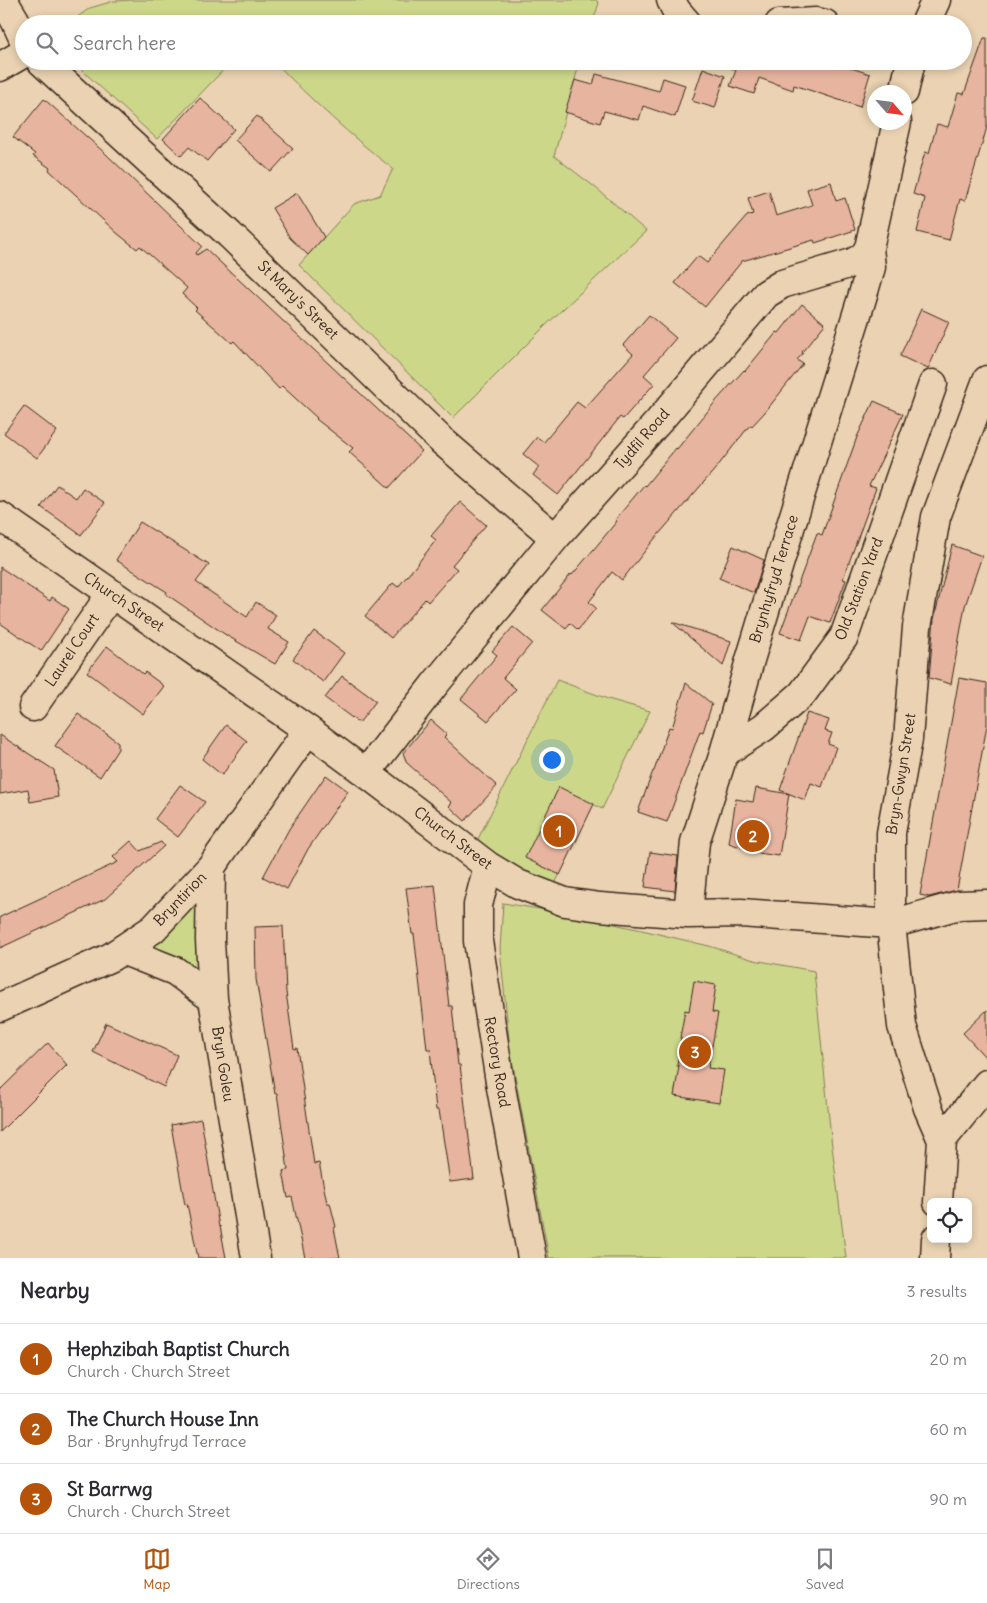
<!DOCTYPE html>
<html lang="en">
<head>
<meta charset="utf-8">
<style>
  :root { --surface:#fff; --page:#f7f7f7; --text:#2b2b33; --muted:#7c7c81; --line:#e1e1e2; --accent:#b45309 }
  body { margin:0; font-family:Delius,sans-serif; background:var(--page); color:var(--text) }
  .controls { position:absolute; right:15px; bottom:15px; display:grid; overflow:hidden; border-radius:8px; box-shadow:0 2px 8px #0003 }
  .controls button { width:45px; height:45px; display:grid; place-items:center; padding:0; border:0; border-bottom:1px solid var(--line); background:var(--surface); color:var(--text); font:25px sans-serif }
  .compass { position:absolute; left:867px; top:85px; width:45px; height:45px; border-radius:50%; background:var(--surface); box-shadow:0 2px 8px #0003; rotate:118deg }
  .you { position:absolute; left:551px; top:759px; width:18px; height:18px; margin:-12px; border:4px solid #fff; border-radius:50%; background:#1a73e8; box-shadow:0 0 0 8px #1a73e833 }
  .badge { display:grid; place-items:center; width:32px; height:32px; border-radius:50%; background:var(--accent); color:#fff; font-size:16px; font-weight:700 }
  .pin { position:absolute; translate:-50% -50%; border:2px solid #fff; box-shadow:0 1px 5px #0006 }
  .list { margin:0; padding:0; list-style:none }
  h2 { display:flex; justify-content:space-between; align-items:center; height:65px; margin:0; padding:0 20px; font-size:21px }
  h2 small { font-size:16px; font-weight:400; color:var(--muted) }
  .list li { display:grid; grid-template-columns:32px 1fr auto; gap:15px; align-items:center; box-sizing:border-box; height:70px; padding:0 20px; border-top:1px solid var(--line) }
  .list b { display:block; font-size:19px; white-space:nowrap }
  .list p { margin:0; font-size:16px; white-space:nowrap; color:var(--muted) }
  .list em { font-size:16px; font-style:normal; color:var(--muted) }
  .icon { flex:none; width:28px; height:28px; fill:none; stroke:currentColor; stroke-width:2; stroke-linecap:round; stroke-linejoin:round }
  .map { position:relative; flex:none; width:987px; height:1258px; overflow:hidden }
  .search { position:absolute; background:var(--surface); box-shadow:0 2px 8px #0003; left:15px; right:15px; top:15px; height:55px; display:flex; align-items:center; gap:12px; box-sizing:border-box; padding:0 18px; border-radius:28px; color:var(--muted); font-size:19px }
  .sheet { height:275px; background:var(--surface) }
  nav { display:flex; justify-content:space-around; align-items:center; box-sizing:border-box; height:70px; border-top:1px solid var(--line); background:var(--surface); font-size:14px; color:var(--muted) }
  nav a { display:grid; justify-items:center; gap:2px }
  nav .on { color:var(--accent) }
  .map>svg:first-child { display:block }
  .green { fill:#ccd78a; stroke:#848054 }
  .building { fill:#e7b49f; stroke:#3b2a1e }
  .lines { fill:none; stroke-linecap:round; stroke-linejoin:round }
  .minor-casing { stroke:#3b2a1e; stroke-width:31 }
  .minor { stroke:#ead2b2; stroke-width:28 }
  .labels { text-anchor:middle; stroke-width:4; stroke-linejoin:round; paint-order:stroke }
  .street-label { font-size:15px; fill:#3b2a1e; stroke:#ead2b2 }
</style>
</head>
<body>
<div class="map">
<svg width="987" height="1258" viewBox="0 0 987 1258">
  <rect width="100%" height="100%" fill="#ead2b2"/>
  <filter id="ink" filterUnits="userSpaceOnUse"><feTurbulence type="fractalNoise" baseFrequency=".02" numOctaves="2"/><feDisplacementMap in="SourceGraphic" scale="10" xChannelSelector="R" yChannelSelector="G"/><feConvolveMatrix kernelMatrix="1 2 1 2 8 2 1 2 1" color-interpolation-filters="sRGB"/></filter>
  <g filter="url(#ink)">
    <!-- green -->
    <path class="green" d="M 134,0 L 596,0 L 599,3 L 592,24 L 48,24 L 59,20 L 72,21 L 90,8 L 114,1 Z
      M 72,61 L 232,61 L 157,139 Z
      M 274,61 L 580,61 L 554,156 L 596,188 L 646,231 L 545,326 L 453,418 L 299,265 L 354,204 L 380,195 L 393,169 C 351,136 311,100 274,61 Z
      M 557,680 L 608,699 L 650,711 L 602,809 L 593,804 L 553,888 L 520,873 L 477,841 Z
      M 211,867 L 213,999 L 122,950 Z
      M 503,903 L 564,913 L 646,931 L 709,946 L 754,960 L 814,971 L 831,1138 L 846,1258 L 549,1258 L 510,1049 L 500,949 Z"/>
    <!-- building -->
    <path class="building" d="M 984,38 L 987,38 L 987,127 L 965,201 L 960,199 L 949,240 L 917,232 L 925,198 L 913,194 L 925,152 L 929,153 L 937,124 L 948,127 L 958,93 L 964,94 Z
      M 721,61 L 829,61 L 870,74 L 860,107 L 794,85 L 793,90 L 759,78 L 754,94 L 730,86 L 736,70 L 721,64 Z
      M 703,68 L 725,76 L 715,108 L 692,101 Z
      M 596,74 L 659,91 L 663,78 L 685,85 L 675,117 L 643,106 L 639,120 L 604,111 L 600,123 L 565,112 L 575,80 L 593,85 Z
      M 200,98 L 234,129 L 207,161 L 189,147 L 181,156 L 163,139 Z
      M 44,99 L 106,154 L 202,246 L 196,253 L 197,255 L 206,249 L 422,451 L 389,488 L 349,452 L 353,448 L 316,419 L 317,418 L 282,386 L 279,389 L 234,341 L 232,343 L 195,310 L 197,308 L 182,294 L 187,288 L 140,246 L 137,249 L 117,233 L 49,170 L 50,168 L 33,156 L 35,154 L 13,137 Z
      M 257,116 L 293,148 L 271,172 L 235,140 Z
      M 831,182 L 836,201 L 845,198 L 855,230 L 815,243 L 814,240 L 742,261 L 705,307 L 675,283 L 698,256 L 707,263 L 747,216 L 753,214 L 748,198 L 769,191 L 776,216 L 812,205 L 807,189 Z
      M 297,193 L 324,237 L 308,255 L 290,238 L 272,208 Z
      M 802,304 L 825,324 L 802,352 L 803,353 L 797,360 L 803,364 L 765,412 L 752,426 L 750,425 L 717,467 L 652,542 L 622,580 L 612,572 L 589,602 L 596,608 L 578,630 L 570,623 L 566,629 L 542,610 L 571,574 L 572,575 L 599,543 L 617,521 L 615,520 L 644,485 L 645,486 L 676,448 L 677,449 L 716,401 L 744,370 L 745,371 L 777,332 L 779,333 Z
      M 921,309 L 949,322 L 928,369 L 900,356 Z
      M 649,315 L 676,338 L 644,375 L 654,384 L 623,419 L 620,417 L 558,495 L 533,475 L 539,467 L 523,454 L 537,437 L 544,442 L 577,402 L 585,408 L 633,354 L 623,345 Z
      M 874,401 L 903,414 L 869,486 L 876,488 L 843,579 L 846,580 L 830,623 L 810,616 L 801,640 L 780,633 L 817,533 L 822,535 L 857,437 Z
      M 24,406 L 57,431 L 37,458 L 4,433 Z
      M 57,485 L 76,498 L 83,488 L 105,503 L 81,535 L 41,507 Z
      M 460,502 L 486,525 L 452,565 L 457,569 L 443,585 L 428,602 L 425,599 L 391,638 L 365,616 L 393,583 L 398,587 L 418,563 L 436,540 L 431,536 Z
      M 140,522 L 209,565 L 196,582 L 247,617 L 256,602 L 276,615 L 268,629 L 289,642 L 275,664 L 226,635 L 166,594 L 167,592 L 116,560 Z
      M 952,545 L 982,556 L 965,606 L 951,684 L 929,678 L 934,619 Z
      M 733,546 L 764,560 L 754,593 L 719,578 Z
      M 0,567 L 50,601 L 52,597 L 69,609 L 41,651 L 0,623 Z
      M 672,622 L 731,641 L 723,666 Z
      M 513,627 L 532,643 L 503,678 L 516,689 L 488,721 L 461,699 L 497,655 L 492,651 Z
      M 314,631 L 344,653 L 323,682 L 293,659 Z
      M 107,646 L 143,674 L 145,672 L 164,686 L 143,714 L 87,672 Z
      M 342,676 L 376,701 L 359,723 L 325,698 Z
      M 959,678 L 987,683 L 987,725 L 957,890 L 929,897 L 920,895 Z
      M 686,683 L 712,704 L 703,732 L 700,731 L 667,822 L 638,812 L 653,771 L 654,771 L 669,727 L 672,728 Z
      M 807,713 L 829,720 L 825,731 L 832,733 L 828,744 L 836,747 L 822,787 L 811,783 L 805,800 L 780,790 Z
      M 78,714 L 118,742 L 118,749 L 100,777 L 55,746 Z
      M 431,720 L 447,734 L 444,737 L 497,786 L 465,821 L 449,806 L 452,803 L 407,763 L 403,753 Z
      M 226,725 L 247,741 L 222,775 L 202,759 Z
      M 0,735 L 54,770 L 58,797 L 30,802 L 28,789 L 0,794 Z
      M 326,775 L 348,791 L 308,849 L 287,889 L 263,877 L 289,829 Z
      M 180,785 L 205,802 L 178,837 L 155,819 Z
      M 559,787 L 594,804 L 560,875 L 525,858 Z
      M 756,788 L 789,794 L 779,856 L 758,853 L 729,843 L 736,799 L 753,802 Z
      M 131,841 L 140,851 L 161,842 L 164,846 L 105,899 L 0,948 L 0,917 L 118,862 L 113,857 Z
      M 650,852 L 678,856 L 675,891 L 645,887 Z
      M 435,885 L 449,1006 L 452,1006 L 458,1065 L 460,1065 L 474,1179 L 450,1182 L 439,1110 L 436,1110 L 430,1049 L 427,1049 L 414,934 L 412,934 L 406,888 Z
      M 283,926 L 286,992 L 294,1049 L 297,1048 L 314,1164 L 319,1163 L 327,1203 L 330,1203 L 336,1227 L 334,1228 L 340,1258 L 305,1258 L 292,1197 L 288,1198 L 283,1171 L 288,1170 L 277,1093 L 275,1094 L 256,979 L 255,927 Z
      M 694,981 L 716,985 L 712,1012 L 718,1013 L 708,1068 L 724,1070 L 719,1103 L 674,1096 L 679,1066 L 677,1066 L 681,1038 L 680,1038 L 685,1010 L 689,1011 Z
      M 987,1010 L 987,1059 L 963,1033 Z
      M 106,1023 L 177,1055 L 164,1087 L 93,1052 Z
      M 48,1043 L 67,1065 L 0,1132 L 0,1090 Z
      M 201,1119 L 219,1227 L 220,1226 L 226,1258 L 198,1258 L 187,1204 L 185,1205 L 171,1125 Z"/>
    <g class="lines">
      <defs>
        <path id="minor" d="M 3,0 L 15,20 L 24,40
          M 671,0 L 676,10 L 688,24
          M 779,24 L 816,22 L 825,24
          M 925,24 L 936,0
          M 41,61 L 230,235 L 441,440 L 555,538
          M 0,67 L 24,53
          M 904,92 L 911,61
          M 0,516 L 308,730 L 366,773 L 488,866 L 518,884 L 565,902 L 600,907 L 688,914 L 741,913 L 891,924 L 959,905 L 987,904
          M 33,707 L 111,594
          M 724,753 L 764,727 L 802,694 L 844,637 L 933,384
          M 366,773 L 435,684 L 555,538 L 659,421 L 766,294 L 782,284 L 852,263 L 863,257 L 869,248 L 897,122
          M 488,866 L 478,905 L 478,941 L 500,1082 L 532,1258
          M 211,867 L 210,940 L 213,999 L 256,1258
          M 688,914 L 695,842 L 724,753 L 750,660 L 791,525 L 862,298 L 871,267 L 869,248
          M 122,950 L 175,971 L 213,999
          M 0,1007 L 111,957 L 153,929 L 211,867 L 308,730
          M 942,1140 L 987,1084
          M 938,1202 L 942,1140 L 928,1108 L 902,1026 L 891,924 L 891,833 L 908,739 L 917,627 L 936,517 L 987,380
          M 935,1258 L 936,1239"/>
      </defs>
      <!-- minor casing -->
      <use href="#minor" class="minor-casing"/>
      <!-- minor -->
      <use href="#minor" class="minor"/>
    </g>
  </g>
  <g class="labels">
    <!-- street labels -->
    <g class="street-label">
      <text transform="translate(298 300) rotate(44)" y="5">St Mary's Street</text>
      <text transform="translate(642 439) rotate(-49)" y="5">Tydfil Road</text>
      <text transform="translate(774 579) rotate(-73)" y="5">Brynhyfryd Terrace</text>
      <text transform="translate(859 589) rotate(-69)" y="5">Old Station Yard</text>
      <text transform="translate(124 602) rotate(34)" y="5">Church Street</text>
      <text transform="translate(72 650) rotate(-56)" y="5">Laurel Court</text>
      <text transform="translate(901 774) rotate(-81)" y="5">Bryn-Gwyn Street</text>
      <text transform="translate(453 838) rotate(37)" y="5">Church Street</text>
      <text transform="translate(180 899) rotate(-46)" y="5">Bryntirion</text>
      <text transform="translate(497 1062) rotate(80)" y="5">Rectory Road</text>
      <text transform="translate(223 1064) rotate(81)" y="5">Bryn Goleu</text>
    </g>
  </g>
</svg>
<div class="controls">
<button><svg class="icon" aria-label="locate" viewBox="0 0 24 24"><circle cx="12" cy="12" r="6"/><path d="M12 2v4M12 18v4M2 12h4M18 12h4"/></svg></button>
</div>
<svg class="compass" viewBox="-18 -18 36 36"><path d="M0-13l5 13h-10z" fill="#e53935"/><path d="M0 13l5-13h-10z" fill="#7c7c81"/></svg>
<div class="you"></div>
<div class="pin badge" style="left:559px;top:831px">1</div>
<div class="pin badge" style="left:753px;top:836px">2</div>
<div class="pin badge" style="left:695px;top:1052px">3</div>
<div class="search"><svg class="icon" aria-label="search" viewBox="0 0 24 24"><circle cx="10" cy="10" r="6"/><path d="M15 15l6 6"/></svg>Search here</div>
</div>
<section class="sheet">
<h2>Nearby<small>3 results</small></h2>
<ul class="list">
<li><span class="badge">1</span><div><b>Hephzibah Baptist Church</b><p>Church · Church Street</p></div><em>20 m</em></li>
<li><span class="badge">2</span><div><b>The Church House Inn</b><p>Bar · Brynhyfryd Terrace</p></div><em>60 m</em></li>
<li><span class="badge">3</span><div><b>St Barrwg</b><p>Church · Church Street</p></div><em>90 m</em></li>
</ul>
</section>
<nav>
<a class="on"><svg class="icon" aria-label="map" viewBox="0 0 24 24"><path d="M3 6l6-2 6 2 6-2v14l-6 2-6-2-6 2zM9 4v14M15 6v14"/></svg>Map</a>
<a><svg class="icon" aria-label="directions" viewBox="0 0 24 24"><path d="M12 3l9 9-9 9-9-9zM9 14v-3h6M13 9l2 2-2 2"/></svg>Directions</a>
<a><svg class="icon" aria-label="saved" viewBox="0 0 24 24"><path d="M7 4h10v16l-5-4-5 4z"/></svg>Saved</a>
</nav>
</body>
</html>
